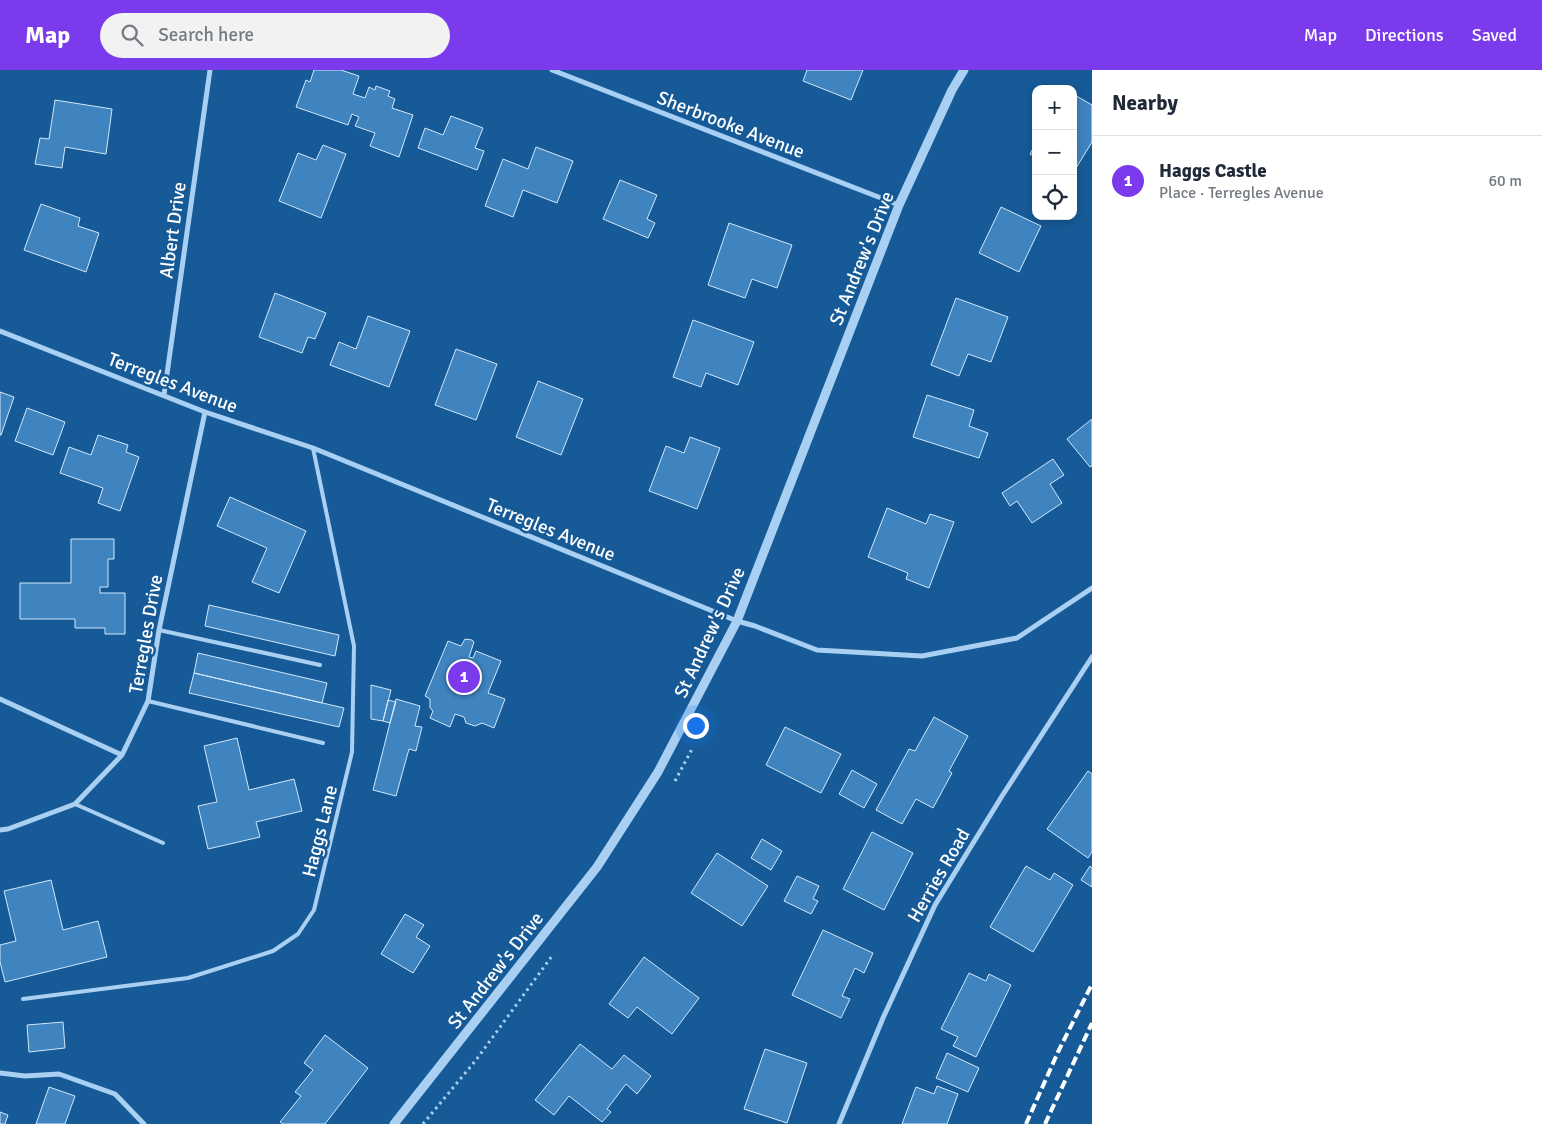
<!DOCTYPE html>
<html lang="en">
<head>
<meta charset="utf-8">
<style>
  body { margin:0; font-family:Signika,sans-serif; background:#f2f2f3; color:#1f2937 }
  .controls { position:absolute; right:15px; top:15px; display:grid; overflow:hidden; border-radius:10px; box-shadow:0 2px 8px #0003 }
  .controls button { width:45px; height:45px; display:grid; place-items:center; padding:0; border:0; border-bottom:1px solid #e0e1e3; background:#fff; color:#1f2937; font:25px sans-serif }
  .you { position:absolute; left:695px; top:655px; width:18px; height:18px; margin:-12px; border:4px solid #fff; border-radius:50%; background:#1a73e8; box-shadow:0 0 0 8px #1a73e833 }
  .badge { display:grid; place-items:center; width:32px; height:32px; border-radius:50%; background:#7c3aed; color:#fff; font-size:16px; font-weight:700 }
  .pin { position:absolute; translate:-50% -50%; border:2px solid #fff; box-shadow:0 1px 5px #0006 }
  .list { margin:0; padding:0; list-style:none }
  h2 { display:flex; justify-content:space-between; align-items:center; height:65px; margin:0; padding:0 20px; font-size:21px }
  h2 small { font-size:16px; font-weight:400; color:#747a83 }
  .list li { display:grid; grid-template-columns:32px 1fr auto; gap:15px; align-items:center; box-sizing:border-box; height:90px; padding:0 20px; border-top:1px solid #e0e1e3 }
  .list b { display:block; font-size:19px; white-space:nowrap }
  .list p { margin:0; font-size:16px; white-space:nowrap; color:#747a83 }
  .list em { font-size:16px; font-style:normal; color:#747a83 }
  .icon { flex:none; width:28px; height:28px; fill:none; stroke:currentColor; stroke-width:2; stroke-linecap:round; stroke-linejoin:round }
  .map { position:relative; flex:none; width:1092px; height:1054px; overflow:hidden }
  header { display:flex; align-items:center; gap:30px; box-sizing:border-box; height:70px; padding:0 25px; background:#7c3aed; color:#fff }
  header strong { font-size:24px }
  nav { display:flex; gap:28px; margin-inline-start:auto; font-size:18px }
  .search { width:350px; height:45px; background:#f2f2f3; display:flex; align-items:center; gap:12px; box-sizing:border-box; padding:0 18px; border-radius:28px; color:#747a83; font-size:19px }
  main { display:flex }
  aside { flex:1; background:#fff }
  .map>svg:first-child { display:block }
</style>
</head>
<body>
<header>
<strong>Map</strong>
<div class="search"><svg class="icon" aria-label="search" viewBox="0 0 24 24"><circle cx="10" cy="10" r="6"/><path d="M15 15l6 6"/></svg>Search here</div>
<nav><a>Map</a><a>Directions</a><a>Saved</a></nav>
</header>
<main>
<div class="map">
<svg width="1092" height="1054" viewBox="0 0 1092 1054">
  <rect width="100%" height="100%" fill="#165a97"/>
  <path fill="#3f83bf" stroke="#d0e8fc" d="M 314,0 L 341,0 L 359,6 L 353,24 L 365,28 L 369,17 L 375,20 L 376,16 L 390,21 L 388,26 L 395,29 L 392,38 L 413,45 L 399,87 L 370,76 L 375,63 L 355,56 L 359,47 L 352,44 L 348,55 L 296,37 L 306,10 L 310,12 Z
    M 807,0 L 863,0 L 851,30 L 803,11 Z
    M 1073,24 L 1092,35 L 1092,72 L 1073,103 Z
    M 55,30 L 112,39 L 106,84 L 65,77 L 62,98 L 35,94 L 40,68 L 49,69 Z
    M 451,46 L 483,58 L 475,78 L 484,81 L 477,100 L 418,78 L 425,58 L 443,65 Z
    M 1036,73 L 1036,87 L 1030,84 Z
    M 323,75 L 346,84 L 321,148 L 279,131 L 298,83 L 316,90 Z
    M 536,77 L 573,91 L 557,133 L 523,120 L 513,147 L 485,136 L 503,89 L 528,99 Z
    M 620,110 L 657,125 L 647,149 L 655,153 L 648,168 L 603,149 Z
    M 41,134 L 80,148 L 78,156 L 99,163 L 86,202 L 24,180 Z
    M 1001,137 L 1041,156 L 1019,202 L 979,183 Z
    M 729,153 L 792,175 L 777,218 L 752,209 L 745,228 L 708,215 Z
    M 275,223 L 326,243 L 315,269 L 308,267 L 302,283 L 259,267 Z
    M 956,228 L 1008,247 L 991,292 L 968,284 L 959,306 L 931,295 Z
    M 368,246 L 410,261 L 389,317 L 330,295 L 339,272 L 356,279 Z
    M 693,250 L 754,272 L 738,315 L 706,303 L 701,317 L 673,307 Z
    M 456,279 L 497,294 L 476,350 L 435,335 Z
    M 538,311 L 583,329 L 561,385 L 516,367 Z
    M 0,322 L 14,327 L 1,365 L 0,365 Z
    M 927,325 L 974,340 L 969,356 L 988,363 L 979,388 L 913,367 Z
    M 27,338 L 65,352 L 53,385 L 15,371 Z
    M 1092,349 L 1092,396 L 1090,397 L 1067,369 Z
    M 98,365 L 128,375 L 126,382 L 139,387 L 120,441 L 98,433 L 103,418 L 60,403 L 69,377 L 91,385 Z
    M 690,367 L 720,378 L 697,439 L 649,421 L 666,376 L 684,383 Z
    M 1053,389 L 1064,405 L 1050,414 L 1062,433 L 1032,453 L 1017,431 L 1010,436 L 1002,423 Z
    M 230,427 L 306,461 L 279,523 L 252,512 L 267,478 L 217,456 Z
    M 887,438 L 926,454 L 930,444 L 954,452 L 929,518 L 906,509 L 908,503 L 868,487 Z
    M 71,469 L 114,469 L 114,489 L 108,489 L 108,517 L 100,517 L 100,523 L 125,523 L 125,564 L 105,564 L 105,558 L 75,558 L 75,549 L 20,549 L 20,513 L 71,513 Z
    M 209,535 L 339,565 L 335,586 L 205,556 Z
    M 465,569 L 472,570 L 474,572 L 469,587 L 473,588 L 476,581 L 501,591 L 488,623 L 505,629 L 494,658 L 482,653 L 475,656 L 466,653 L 464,647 L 455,644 L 450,657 L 430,648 L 433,641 L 430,638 L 430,629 L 425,626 L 448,571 L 461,576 Z
    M 198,583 L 327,613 L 322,633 L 194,603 Z
    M 194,603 L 344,638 L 339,657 L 189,623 Z
    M 371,615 L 391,620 L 383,651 L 371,649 Z
    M 396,629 L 420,636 L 415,656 L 422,657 L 416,681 L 409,679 L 396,726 L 373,720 Z
    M 388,630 L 396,632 L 390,653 L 383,651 Z
    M 934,647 L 968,666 L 949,701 L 952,703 L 933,738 L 916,729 L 902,754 L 876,740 L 909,679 L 915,681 Z
    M 785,657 L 841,684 L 821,723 L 766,695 Z
    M 237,668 L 249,720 L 294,709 L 302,741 L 256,752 L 260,767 L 208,779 L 198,736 L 217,732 L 204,676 Z
    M 852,700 L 877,714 L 864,738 L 839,724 Z
    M 1088,701 L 1092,704 L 1092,782 L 1088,788 L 1047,759 Z
    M 872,762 L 913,783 L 884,840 L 843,819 Z
    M 762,769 L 782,781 L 771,800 L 751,788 Z
    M 717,783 L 768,816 L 742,856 L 691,823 Z
    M 1026,796 L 1050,810 L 1054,803 L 1073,815 L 1033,882 L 990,857 Z
    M 1090,796 L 1092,798 L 1092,817 L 1081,810 Z
    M 797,806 L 819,816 L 813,829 L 818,831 L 811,844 L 784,831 Z
    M 51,810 L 63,860 L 98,851 L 107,887 L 5,912 L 0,892 L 0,875 L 16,871 L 4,821 Z
    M 405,844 L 424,855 L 416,867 L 430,876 L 413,903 L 381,884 Z
    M 823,860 L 873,883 L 864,903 L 855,898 L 842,926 L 850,929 L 841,948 L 792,925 Z
    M 644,887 L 699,928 L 672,964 L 637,937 L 628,948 L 609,934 Z
    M 969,903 L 986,911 L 989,904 L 1011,915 L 976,987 L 953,976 L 958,967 L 941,959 Z
    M 63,952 L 65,978 L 29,982 L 27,955 Z
    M 325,965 L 368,998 L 325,1054 L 283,1054 L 280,1052 L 301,1026 L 295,1022 L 313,1000 L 304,993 Z
    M 580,974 L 612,999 L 624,985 L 651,1006 L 637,1024 L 626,1014 L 607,1039 L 611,1042 L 602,1052 L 569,1026 L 554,1045 L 535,1030 Z
    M 765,979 L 807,993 L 787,1053 L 744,1039 Z
    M 947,983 L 979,998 L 968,1022 L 936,1008 Z
    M 937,1016 L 958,1024 L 947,1054 L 902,1054 L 916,1017 L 934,1024 Z
    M 49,1017 L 75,1026 L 65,1054 L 36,1054 Z
    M 0,1042 L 8,1045 L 5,1054 L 0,1054 Z"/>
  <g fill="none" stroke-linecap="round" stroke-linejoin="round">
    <path stroke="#a9d0f2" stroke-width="3" stroke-dasharray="2.5 4" stroke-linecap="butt" d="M 675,711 L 692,679
      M 423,1054 L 476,990 L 552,886"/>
    <path stroke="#a9d0f2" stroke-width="4" d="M 159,560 L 320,595
      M 148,631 L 323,673
      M 75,734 L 163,773
      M 23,929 L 188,908 L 273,881 L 298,864 L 314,840 L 352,682 L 354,576 L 313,378"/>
    <path stroke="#a9d0f2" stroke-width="5" d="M 552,0 L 899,135
      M 0,261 L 205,342 L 313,378 L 737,551 L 755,556 L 817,580 L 922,586 L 1017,568 L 1092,518
      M 164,325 L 210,0
      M 0,629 L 122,685 L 148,631 L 159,560 L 205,342
      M 0,760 L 8,759 L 75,734 L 122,685
      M 0,1003 L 25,1006 L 59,1004 L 115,1024 L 144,1054
      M 839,1054 L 883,948 L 935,835 L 1002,726 L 1092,587"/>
    <path stroke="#a9d0f2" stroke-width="9" d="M 394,1054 L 597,797 L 658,702 L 737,551 L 899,135 L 952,20 L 964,0"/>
    <path stroke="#fff" stroke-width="4" stroke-dasharray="9 4" stroke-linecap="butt" d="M 1026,1054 L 1058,982 L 1092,914
      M 1045,1054 L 1092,953"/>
  </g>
  <g text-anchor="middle" stroke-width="5" stroke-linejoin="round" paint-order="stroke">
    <g font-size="19" fill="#fff" stroke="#165a97">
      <text transform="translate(731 54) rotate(21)" y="7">Sherbrooke Avenue</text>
      <text transform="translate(172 160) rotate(-82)" y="7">Albert Drive</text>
      <text transform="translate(861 188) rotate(-68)" y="7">St Andrew's Drive</text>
      <text transform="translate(173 312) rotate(21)" y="7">Terregles Avenue</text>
      <text transform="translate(551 459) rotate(22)" y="7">Terregles Avenue</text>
      <text transform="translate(709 562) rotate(-65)" y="7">St Andrew's Drive</text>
      <text transform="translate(145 564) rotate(-80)" y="7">Terregles Drive</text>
      <text transform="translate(319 761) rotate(-76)" y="7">Haggs Lane</text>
      <text transform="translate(938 805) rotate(-60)" y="7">Herries Road</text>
      <text transform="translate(495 900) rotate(-52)" y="7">St Andrew's Drive</text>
    </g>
  </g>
</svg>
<div class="controls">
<button>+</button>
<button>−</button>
<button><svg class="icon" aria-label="locate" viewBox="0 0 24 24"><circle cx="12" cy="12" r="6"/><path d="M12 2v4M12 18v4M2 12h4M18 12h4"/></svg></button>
</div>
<div class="you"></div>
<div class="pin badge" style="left:464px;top:607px">1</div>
</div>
<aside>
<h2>Nearby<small></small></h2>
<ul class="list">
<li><span class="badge">1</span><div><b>Haggs Castle</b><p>Place · Terregles Avenue</p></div><em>60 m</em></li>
</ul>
</aside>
</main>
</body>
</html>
